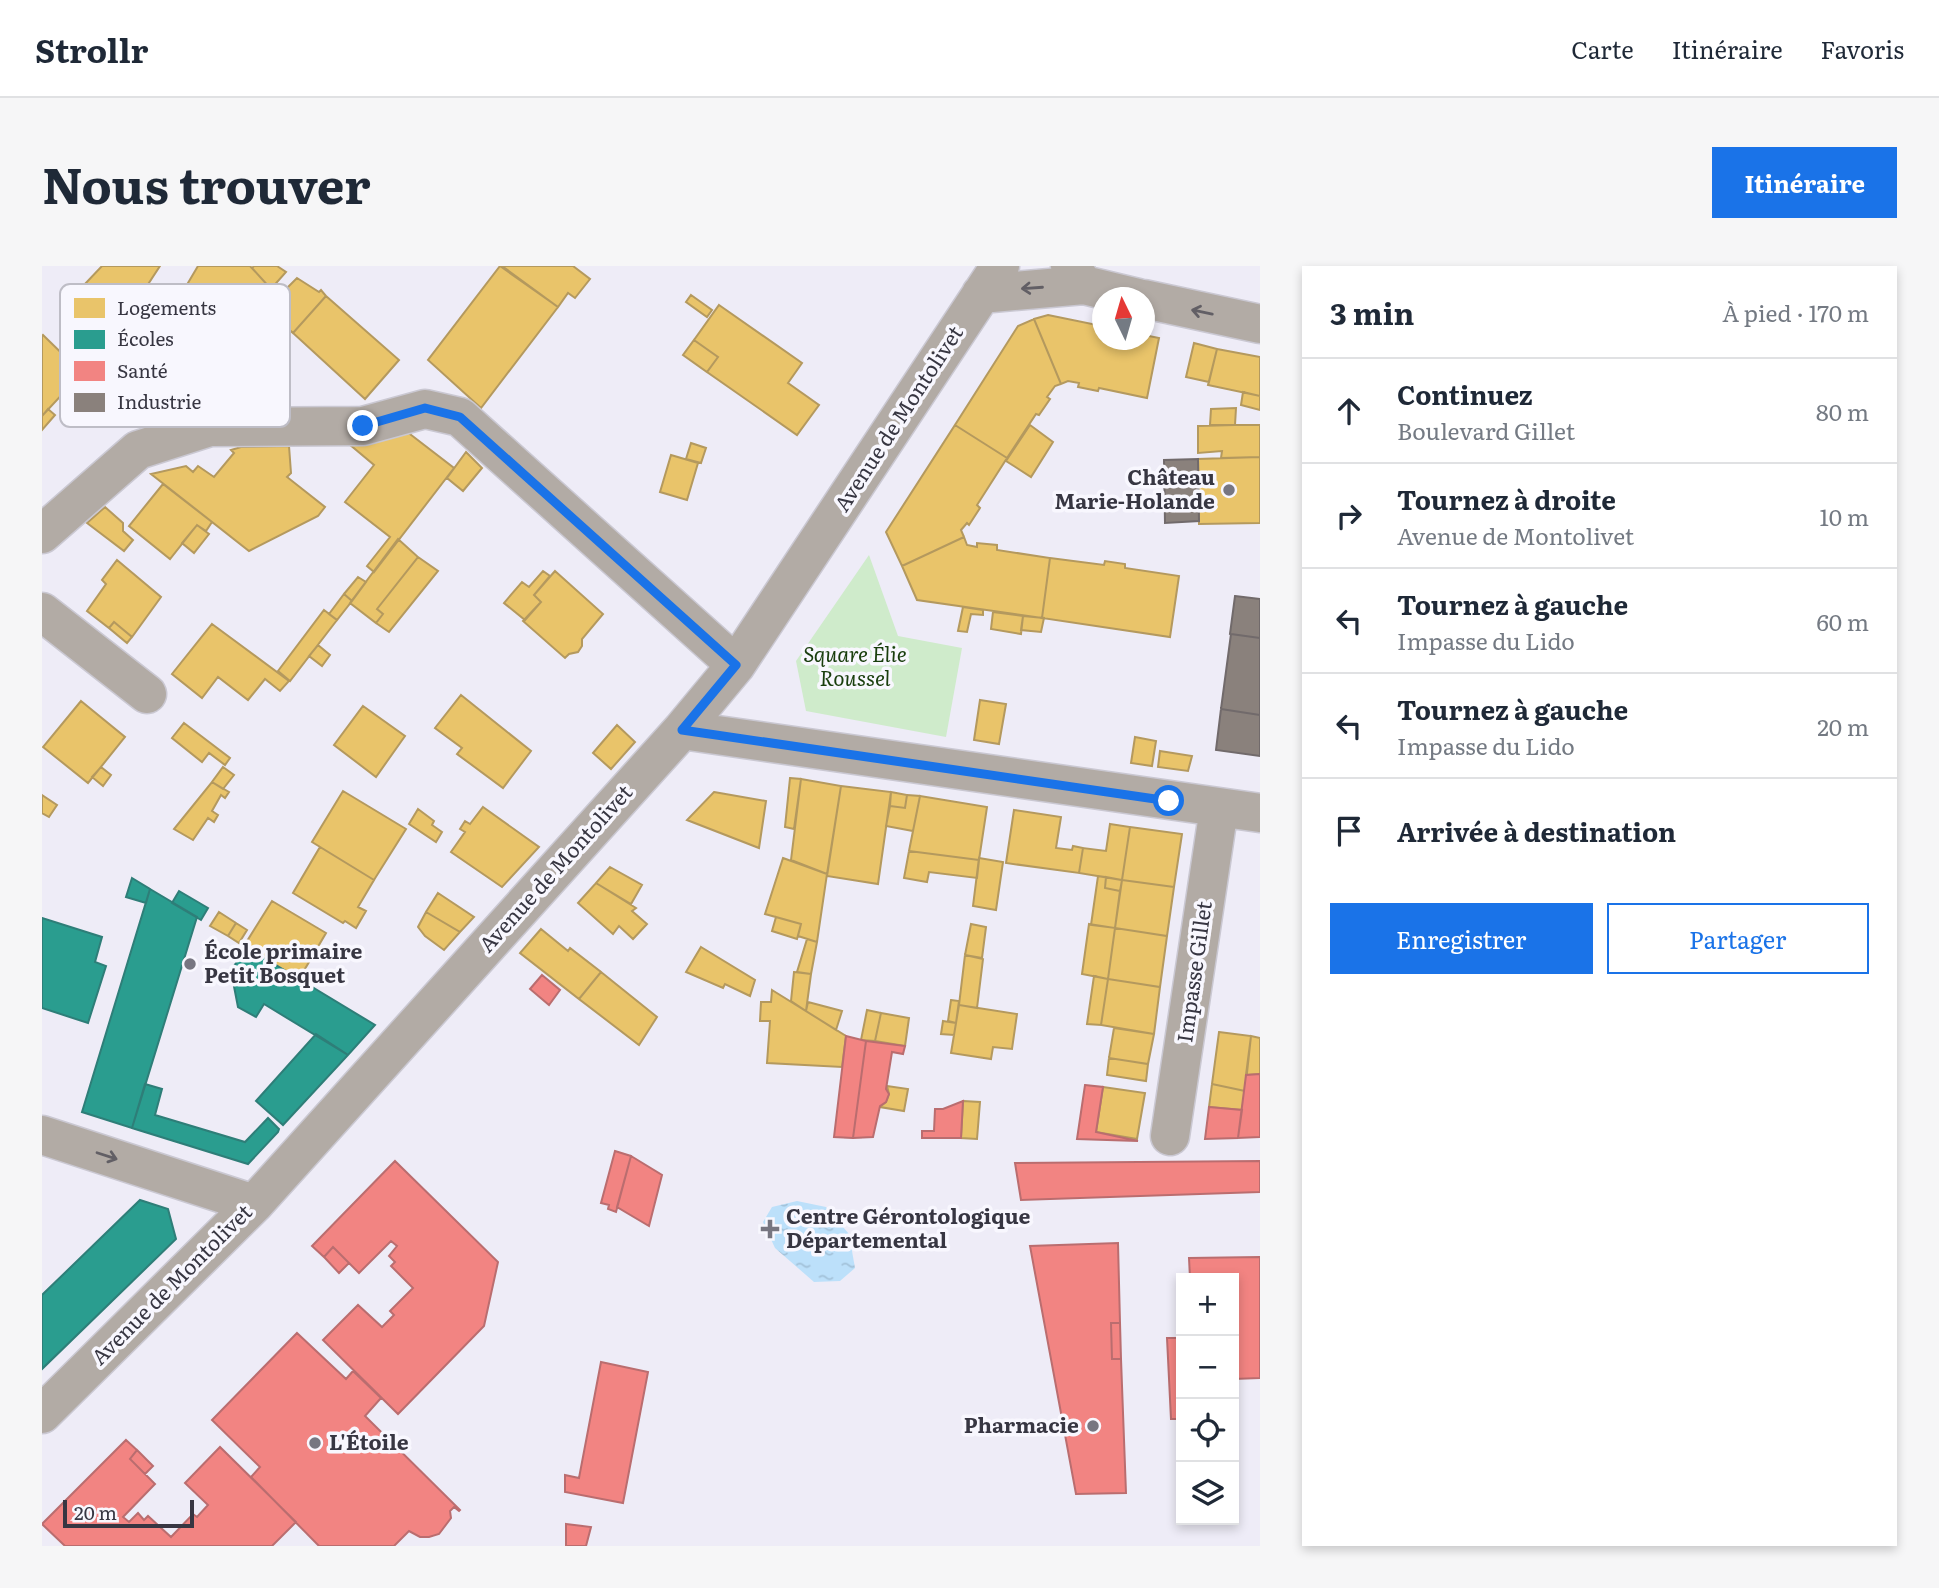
<!DOCTYPE html>
<html lang="fr">
<head>
<meta charset="utf-8">
<style>
  body { margin:0; font-family:Literata,serif; background:#f6f6f7; color:#1f2937 }
  .controls { position:absolute; right:21px; bottom:21px; display:grid; overflow:hidden; border-radius:0px; box-shadow:0 4px 10px #0003 }
  .controls button { width:63px; height:63px; display:grid; place-items:center; padding:0; border:0; border-bottom:2px solid #e0e1e3; background:#fff; color:#1f2937; font:35px sans-serif }
  .compass { position:absolute; left:1050px; top:21px; width:63px; height:63px; border-radius:50%; background:#fff; box-shadow:0 4px 10px #0003; rotate:355deg }
  .scale { position:absolute; left:21px; bottom:18px; width:131px; box-sizing:border-box; padding-left:7px; border:4px solid #373642; border-top:0; font-size:19px; line-height:24px; white-space:nowrap; color:#373642; -webkit-text-stroke:5px #f8f7fe; paint-order:stroke }
  .stop { position:absolute; width:21px; height:21px; margin:-16px; border:5px solid #1a73e8; border-radius:50%; background:#fff }
  .stop.end { background:#1a73e8; border-color:#fff; box-shadow:0 2px 7px #0008 }
  .list { margin:0; padding:0; list-style:none }
  h2 { display:flex; justify-content:space-between; align-items:center; height:91px; margin:0; padding:0 28px; font-size:30px }
  h2 small { font-size:23px; font-weight:400; color:#747a83 }
  .list li { display:grid; grid-template-columns:46px 1fr auto; gap:21px; align-items:center; box-sizing:border-box; height:105px; padding:0 28px; border-top:2px solid #e0e1e3 }
  .list b { display:block; font-size:26px; white-space:nowrap }
  .list p { margin:0; font-size:23px; white-space:nowrap; color:#747a83 }
  .list em { font-size:23px; font-style:normal; color:#747a83 }
  .actions { display:flex; gap:14px; padding:21px 28px }
  .actions a { flex:1; padding:16px 0; border:2px solid #1a73e8; border-radius:0px; text-align:center; font-size:24px; color:#1a73e8 }
  .actions .main { background:#1a73e8; color:#fff }
  .icon { flex:none; width:38px; height:38px; fill:none; stroke:currentColor; stroke-width:2; stroke-linecap:round; stroke-linejoin:round }
  .map { position:relative; flex:none; width:1218px; height:1280px; overflow:hidden; border-radius:0px }
  header { display:flex; align-items:center; gap:42px; box-sizing:border-box; height:98px; padding:0 35px; background:#fff; border-bottom:2px solid #e0e1e3 }
  header strong { font-size:33px }
  nav { display:flex; gap:38px; margin-inline-start:auto; font-size:24px }
  .intro { display:flex; align-items:center; justify-content:space-between; box-sizing:border-box; height:168px; padding:0 42px }
  h1 { margin:0; font-size:49px }
  .button { padding:18px 32px; border-radius:0px; background:#1a73e8; color:#fff; font-size:24px; font-weight:700 }
  main { display:flex; gap:42px; padding:0 42px }
  aside { flex:1; background:#fff; border-radius:0px; box-shadow:0 4px 10px #0003 }
  .map>svg:first-child { display:block }
</style>
</head>
<body>
<header>
<strong>Strollr</strong>
<nav><a>Carte</a><a>Itinéraire</a><a>Favoris</a></nav>
</header>
<div class="intro"><h1>Nous trouver</h1><a class="button">Itinéraire</a></div>
<main>
<div class="map">
<svg width="1218" height="1280" viewBox="0 0 1218 1280">
  <defs>
    <pattern id="water-ripples" width="26" height="14" patternUnits="userSpaceOnUse" patternTransform="scale(1.75)"><rect width="26" height="14" fill="#bce0fa"/><path d="M2 4q2-2 4 0t4 0M15 11q2-2 4 0t4 0" fill="none" stroke="#a2c1d8"/></pattern>
  </defs>
  <rect width="100%" height="100%" fill="#eeecf7"/>
  <path fill="#cfebcb" d="M 827,289 L 856,370 L 920,382 L 904,471 L 764,445 L 754,395 Z"/>
  <path fill="url(#water-ripples)" d="M 755,935 L 784,941 L 807,968 L 813,1002 L 798,1015 L 772,1016 L 733,982 L 721,956 L 730,941 Z"/>
  <path fill="#e9c46a" stroke="#b4995e" stroke-width="2" d="M 60,0 L 118,0 L 78,61 L 41,20 Z
    M 156,0 L 208,0 L 229,23 L 183,72 L 140,27 Z
    M 212,0 L 235,0 L 244,6 L 229,23 L 210,2 Z
    M 458,0 L 516,41 L 439,142 L 386,94 Z
    M 460,0 L 531,0 L 548,13 L 533,32 L 526,27 L 516,41 Z
    M 255,12 L 277,26 L 279,24 L 284,30 L 251,67 L 224,43 Z
    M 649,29 L 670,44 L 665,51 L 644,36 Z
    M 284,30 L 357,94 L 323,133 L 251,67 Z
    M 677,39 L 760,97 L 746,117 L 777,139 L 755,169 L 665,106 L 676,91 L 652,74 Z
    M 1006,49 L 1060,60 L 1060,74 L 1102,74 L 1102,69 L 1117,72 L 1105,132 L 1057,122 L 1056,125 L 1036,121 L 1037,117 L 1026,115 L 1019,118 L 992,53 Z
    M 992,53 L 1019,118 L 1013,120 L 1005,131 L 1008,133 L 997,149 L 994,148 L 965,192 L 913,159 L 976,60 Z
    M 1,69 L 40,107 L 0,150 L 0,70 Z
    M 652,74 L 676,91 L 665,106 L 641,89 Z
    M 1152,77 L 1175,83 L 1167,116 L 1144,111 Z
    M 1175,83 L 1218,91 L 1218,130 L 1166,119 Z
    M 1201,126 L 1218,130 L 1218,144 L 1199,139 Z
    M 1194,142 L 1193,159 L 1168,159 L 1169,143 Z
    M 6,143 L 13,149 L 0,164 L 0,150 Z
    M 913,159 L 965,192 L 935,239 L 938,242 L 927,259 L 925,257 L 919,264 L 922,271 L 860,300 L 844,266 Z
    M 988,159 L 1011,176 L 989,211 L 964,195 Z
    M 1193,159 L 1218,159 L 1218,191 L 1179,192 L 1180,185 L 1156,187 L 1156,160 Z
    M 364,165 L 412,202 L 332,306 L 325,300 L 348,271 L 303,236 L 332,199 L 307,178 Z
    M 649,177 L 664,182 L 659,197 L 644,193 Z
    M 247,180 L 249,207 L 245,211 L 283,241 L 276,250 L 207,285 L 109,208 L 144,200 L 151,206 L 156,200 L 172,211 L 192,187 L 189,184 L 199,181 Z
    M 424,186 L 440,202 L 421,225 L 405,212 Z
    M 629,189 L 656,197 L 645,234 L 618,226 Z
    M 1218,191 L 1218,257 L 1157,258 L 1156,193 Z
    M 121,218 L 170,256 L 164,265 L 155,259 L 128,293 L 87,260 Z
    M 63,241 L 81,257 L 81,265 L 91,274 L 82,285 L 45,257 Z
    M 155,259 L 167,268 L 152,287 L 140,277 Z
    M 922,271 L 925,279 L 935,281 L 935,277 L 955,279 L 955,284 L 1008,292 L 1000,352 L 875,334 L 860,300 Z
    M 356,273 L 376,291 L 335,343 L 341,348 L 334,357 L 308,337 Z
    M 376,291 L 396,305 L 347,366 L 334,357 L 341,348 L 335,343 Z
    M 1008,292 L 1062,299 L 1063,295 L 1083,298 L 1083,302 L 1137,310 L 1128,371 L 1000,352 Z
    M 75,294 L 119,331 L 90,371 L 72,356 L 67,362 L 45,345 L 64,318 L 60,314 Z
    M 501,305 L 508,310 L 492,329 L 499,336 L 483,354 L 462,337 L 480,316 L 487,321 Z
    M 513,305 L 561,348 L 540,373 L 540,380 L 536,386 L 527,388 L 523,392 L 481,355 L 499,336 L 492,329 Z
    M 316,311 L 324,316 L 310,335 L 302,328 Z
    M 302,328 L 310,335 L 295,354 L 287,348 Z
    M 921,341 L 941,344 L 941,349 L 929,348 L 925,366 L 916,365 Z
    M 282,344 L 295,354 L 248,415 L 236,405 Z
    M 951,346 L 981,350 L 979,368 L 949,363 Z
    M 981,350 L 1002,352 L 999,366 L 979,364 Z
    M 72,356 L 90,371 L 85,377 L 67,362 Z
    M 170,358 L 247,415 L 238,425 L 223,413 L 206,434 L 176,411 L 160,432 L 130,408 Z
    M 276,379 L 288,389 L 280,400 L 267,390 Z
    M 419,429 L 489,485 L 461,522 L 415,488 L 420,482 L 393,462 Z
    M 938,434 L 964,438 L 957,478 L 932,474 Z
    M 39,435 L 83,471 L 46,517 L 1,481 Z
    M 321,440 L 363,470 L 334,511 L 292,479 Z
    M 142,457 L 188,492 L 183,499 L 167,487 L 160,496 L 130,472 Z
    M 575,459 L 593,476 L 569,503 L 551,487 Z
    M 1093,471 L 1114,475 L 1110,500 L 1089,497 Z
    M 1118,485 L 1150,490 L 1146,505 L 1116,501 Z
    M 59,501 L 69,509 L 61,520 L 50,511 Z
    M 181,501 L 192,509 L 181,523 L 170,516 Z
    M 748,512 L 759,513 L 752,563 L 743,561 Z
    M 759,513 L 799,520 L 785,608 L 749,594 Z
    M 170,516 L 187,526 L 183,532 L 179,529 L 170,545 L 176,549 L 172,556 L 166,552 L 151,574 L 132,563 Z
    M 799,520 L 849,526 L 836,618 L 785,610 Z
    M 301,525 L 364,563 L 332,614 L 270,576 Z
    M 672,526 L 724,535 L 717,582 L 645,554 Z
    M 849,526 L 865,529 L 863,542 L 848,540 Z
    M 0,529 L 15,539 L 7,551 L 0,547 Z
    M 865,529 L 878,530 L 871,565 L 844,560 L 848,540 L 863,542 Z
    M 878,530 L 945,541 L 937,594 L 867,585 Z
    M 441,541 L 497,581 L 460,621 L 409,586 L 423,566 L 418,563 L 423,555 L 428,558 Z
    M 376,543 L 392,555 L 390,559 L 400,566 L 394,576 L 367,558 Z
    M 972,544 L 1019,551 L 1014,582 L 1030,584 L 1031,580 L 1041,582 L 1037,607 L 964,597 Z
    M 1068,558 L 1088,561 L 1080,614 L 1037,607 L 1041,582 L 1064,585 Z
    M 1088,561 L 1140,568 L 1132,621 L 1080,614 Z
    M 278,581 L 332,614 L 316,641 L 324,645 L 314,662 L 303,655 L 301,657 L 251,627 Z
    M 867,585 L 937,594 L 935,612 L 887,606 L 885,616 L 862,612 Z
    M 741,592 L 785,608 L 775,676 L 756,670 L 759,658 L 723,648 Z
    M 937,592 L 961,596 L 954,644 L 931,640 Z
    M 568,601 L 600,619 L 589,638 L 554,617 Z
    M 1056,610 L 1064,611 L 1063,622 L 1078,625 L 1073,662 L 1049,659 Z
    M 1064,611 L 1080,614 L 1078,625 L 1063,622 Z
    M 1080,614 L 1132,621 L 1125,670 L 1073,662 Z
    M 554,617 L 594,642 L 590,645 L 605,658 L 591,673 L 577,660 L 571,668 L 536,637 Z
    M 396,627 L 432,651 L 418,666 L 384,646 Z
    M 230,635 L 284,667 L 257,713 L 202,680 Z
    M 177,646 L 194,657 L 186,670 L 168,660 Z
    M 384,646 L 418,666 L 402,684 L 383,670 L 376,661 Z
    M 734,651 L 759,658 L 755,673 L 730,665 Z
    M 194,657 L 205,664 L 197,677 L 186,670 Z
    M 929,658 L 944,661 L 940,692 L 923,689 Z
    M 1047,658 L 1073,662 L 1066,713 L 1040,708 Z
    M 1073,662 L 1125,670 L 1118,721 L 1066,713 Z
    M 499,663 L 526,685 L 528,682 L 559,706 L 537,733 L 478,687 Z
    M 765,673 L 775,676 L 769,708 L 755,706 Z
    M 659,681 L 713,714 L 708,730 L 683,718 L 681,722 L 644,706 Z
    M 923,689 L 941,693 L 935,742 L 917,739 Z
    M 559,706 L 615,751 L 597,779 L 537,733 Z
    M 752,706 L 769,708 L 764,745 L 749,735 Z
    M 1052,710 L 1066,713 L 1059,759 L 1045,758 Z
    M 1066,713 L 1118,721 L 1112,768 L 1059,759 Z
    M 730,724 L 804,770 L 800,801 L 725,797 L 728,755 L 718,755 L 719,736 L 729,736 Z
    M 909,734 L 917,735 L 914,757 L 906,755 Z
    M 766,736 L 800,745 L 794,764 L 764,745 Z
    M 917,739 L 975,748 L 970,783 L 951,781 L 949,793 L 909,787 Z
    M 825,744 L 839,747 L 833,775 L 819,774 Z
    M 839,747 L 867,752 L 863,780 L 833,775 Z
    M 901,755 L 914,757 L 912,769 L 899,768 Z
    M 1072,762 L 1112,768 L 1106,798 L 1067,792 Z
    M 1177,766 L 1209,770 L 1203,825 L 1170,818 Z
    M 1209,770 L 1218,772 L 1218,808 L 1204,809 Z
    M 1067,792 L 1106,798 L 1104,815 L 1065,809 Z
    M 1170,818 L 1203,825 L 1200,844 L 1167,841 Z
    M 845,820 L 866,823 L 862,845 L 838,841 L 844,836 L 847,828 Z
    M 1061,821 L 1103,827 L 1095,873 L 1054,866 Z
    M 921,835 L 938,836 L 935,873 L 919,872 Z"/>
  <path fill="#2a9d8f" stroke="#2e7e78" stroke-width="2" d="M 90,612 L 108,623 L 104,637 L 84,631 Z
    M 108,623 L 155,651 L 90,862 L 40,846 Z
    M 137,625 L 166,642 L 159,654 L 130,637 Z
    M 0,652 L 60,671 L 53,696 L 64,700 L 46,757 L 0,742 Z
    M 204,681 L 257,713 L 333,759 L 306,789 L 222,738 L 214,751 L 196,741 L 189,705 Z
    M 274,768 L 306,789 L 241,859 L 214,835 Z
    M 103,818 L 120,823 L 113,849 L 203,876 L 226,852 L 237,863 L 236,866 L 206,898 L 90,862 Z
    M 98,934 L 126,943 L 134,973 L 0,1103 L 0,1029 Z"/>
  <path fill="#f28482" stroke="#ba6d6f" stroke-width="2" d="M 500,709 L 518,724 L 507,739 L 488,723 Z
    M 804,770 L 824,775 L 811,872 L 792,871 Z
    M 824,775 L 863,780 L 861,788 L 850,786 L 844,823 L 847,828 L 844,836 L 838,840 L 831,871 L 811,872 Z
    M 1218,808 L 1218,871 L 1196,872 L 1204,809 Z
    M 1043,819 L 1061,821 L 1054,866 L 1096,875 L 1035,873 Z
    M 921,835 L 919,872 L 880,872 L 880,865 L 892,865 L 893,843 L 901,843 Z
    M 1167,841 L 1200,844 L 1196,872 L 1163,873 Z
    M 573,885 L 589,890 L 574,946 L 566,943 L 567,939 L 559,937 Z
    M 589,890 L 620,909 L 607,960 L 575,941 Z
    M 353,895 L 456,996 L 442,1060 L 356,1148 L 281,1074 L 316,1039 L 340,1061 L 352,1049 L 348,1045 L 371,1022 L 349,1000 L 353,996 L 347,990 L 355,980 L 349,975 L 317,1007 L 291,981 L 282,991 L 270,980 Z
    M 1218,895 L 1218,926 L 979,934 L 973,897 Z
    M 1076,977 L 1078,1057 L 1069,1057 L 1070,1093 L 1079,1093 L 1084,1227 L 1034,1228 L 988,980 Z
    M 291,981 L 307,997 L 297,1007 L 282,991 Z
    M 1218,991 L 1218,1112 L 1192,1113 L 1192,1012 L 1148,1012 L 1147,992 Z
    M 1069,1057 L 1078,1057 L 1079,1093 L 1070,1093 Z
    M 255,1067 L 304,1113 L 311,1105 L 339,1132 L 323,1150 L 418,1244 L 417,1245 L 412,1241 L 408,1245 L 409,1252 L 397,1268 L 387,1271 L 378,1271 L 367,1265 L 352,1280 L 277,1280 L 209,1211 L 218,1201 L 170,1154 Z
    M 1125,1072 L 1139,1072 L 1139,1153 L 1129,1153 Z
    M 559,1096 L 606,1106 L 581,1237 L 523,1226 L 523,1209 L 537,1212 Z
    M 84,1174 L 95,1184 L 88,1193 L 113,1218 L 81,1251 L 87,1256 L 96,1247 L 102,1254 L 106,1250 L 129,1271 L 151,1248 L 155,1251 L 166,1239 L 143,1217 L 178,1181 L 254,1256 L 230,1280 L 23,1280 L 0,1258 Z
    M 95,1184 L 111,1200 L 103,1208 L 88,1193 Z
    M 524,1258 L 549,1261 L 544,1280 L 524,1280 Z"/>
  <path fill="#8a817c" stroke="#716a6b" stroke-width="2" d="M 1156,193 L 1157,255 L 1123,257 L 1122,194 Z
    M 1193,330 L 1218,333 L 1218,372 L 1188,368 Z
    M 1189,368 L 1218,372 L 1218,449 L 1179,443 Z
    M 1179,443 L 1218,449 L 1218,490 L 1174,484 Z"/>
  <g fill="none" stroke-linecap="round" stroke-linejoin="round">
    <g stroke="#cac8d2" stroke-width="41">
      <path id="minor" d="M 1028,0 L 1042,19 L 1096,32
        M 939,28 L 1042,19
        M 1102,33 L 1218,58
        M 0,268 L 96,184 L 168,161 L 321,160 L 383,143 L 418,151 L 694,399
        M 0,346 L 105,428
        M 640,464 L 1218,547
        M 0,869 L 212,938
        M 1128,870 L 1177,542
        M 0,1148 L 212,938 L 640,464 L 694,399 L 958,0"/>
    </g>
    <use href="#minor" stroke="#b2aba5" stroke-width="38"/>
  </g>
  <defs><path id="oneway-shaft" d="M-6 0H5M1.5-3L5.5 0L1.5 3" fill="none" stroke-width="1.6" stroke-linecap="round" stroke-linejoin="round" transform="scale(1.75)"/></defs>
  <g stroke="#625f65">
    <use href="#oneway-shaft" transform="translate(990 22) rotate(176)"/>
    <use href="#oneway-shaft" transform="translate(1160 46) rotate(-168)"/>
    <use href="#oneway-shaft" transform="translate(65 890) rotate(18)"/>
  </g>
  <g fill="none" stroke-linecap="round" stroke-linejoin="round">
    <path stroke="#1a73e8" stroke-width="9" d="M 321,160 L 383,142 L 418,151 L 694,399 L 640,464 L 1127,535"/>
  </g>
  <g fill="#777681" stroke="#f8f7fe" stroke-width="2.5">
    <circle cx="1187" cy="224" r="7"/>
    <circle cx="148" cy="698" r="7"/>
    <path d="M724.5 952.5h7v7h7v7h-7v7h-7v-7h-7v-7h7z"/>
    <circle cx="1051" cy="1160" r="7"/>
    <circle cx="273" cy="1177" r="7"/>
  </g>
  <g text-anchor="middle" stroke-width="7" stroke-linejoin="round" paint-order="stroke">
    <g font-size="21" fill="#373642" stroke="#f8f7fe">
      <text transform="translate(857 153) rotate(-57)" y="7">Avenue de Montolivet</text>
      <text transform="translate(514 603) rotate(-48)" y="7">Avenue de Montolivet</text>
      <text transform="translate(1153 706) rotate(-82)" y="7">Impasse Gillet</text>
      <text transform="translate(130 1019) rotate(-45)" y="7">Avenue de Montolivet</text>
    </g>
    <g font-size="21" font-weight="bold" fill="#373642" stroke="#f8f7fe" text-anchor="start">
      <text x="1173" y="219" text-anchor="end">Château<tspan x="1173" dy="24">Marie-Holande</tspan></text>
      <text x="162" y="693">École primaire<tspan x="162" dy="24">Petit Bosquet</tspan></text>
      <text x="744" y="958">Centre Gérontologique<tspan x="744" dy="24">Départemental</tspan></text>
      <text x="1037" y="1167" text-anchor="end">Pharmacie</text>
      <text x="287" y="1184">L'Étoile</text>
    </g>
    <g font-size="21" font-style="italic" fill="#193e0d" stroke="#f8f7fe">
      <text x="813" y="396">Square Élie<tspan x="813" dy="24">Roussel</tspan></text>
    </g>
  </g>
  <rect x="18" y="18" width="230" height="143" rx="10" fill="#f8f7fe" stroke="#bebdc6" stroke-width="2"/>
  <rect x="32" y="32" width="31" height="20" fill="#e9c46a"/>
  <rect x="32" y="64" width="31" height="19" fill="#2a9d8f"/>
  <rect x="32" y="95" width="31" height="20" fill="#f28482"/>
  <rect x="32" y="127" width="31" height="19" fill="#8a817c"/>
  <g font-size="19" fill="#373642">
    <text x="75" y="49">Logements</text>
    <text x="75" y="80">Écoles</text>
    <text x="75" y="112">Santé</text>
    <text x="75" y="143">Industrie</text>
  </g>
</svg>
<div class="controls">
<button>+</button>
<button>−</button>
<button><svg class="icon" aria-label="locate" viewBox="0 0 24 24"><circle cx="12" cy="12" r="6"/><path d="M12 2v4M12 18v4M2 12h4M18 12h4"/></svg></button>
<button><svg class="icon" aria-label="layers" viewBox="0 0 24 24"><path d="M12 4l9 5-9 5-9-5zM3 14l9 5 9-5"/></svg></button>
</div>
<svg class="compass" viewBox="-18 -18 36 36"><path d="M0-13l5 13h-10z" fill="#e53935"/><path d="M0 13l5-13h-10z" fill="#747a83"/></svg>
<div class="scale">20 m</div>
<div class="stop" style="left:1127px;top:535px"></div>
<div class="stop end" style="left:321px;top:160px"></div>
</div>
<aside>
<h2>3 min<small>À pied · 170 m</small></h2>
<ul class="list">
<li><svg class="icon" aria-label="ahead" viewBox="0 0 24 24"><path d="M12 20V5M6 11l6-6 6 6"/></svg><div><b>Continuez</b><p>Boulevard Gillet</p></div><em>80 m</em></li>
<li><svg class="icon" aria-label="right" viewBox="0 0 24 24"><path d="M7 20v-9h11M14 6l5 5-5 5"/></svg><div><b>Tournez à droite</b><p>Avenue de Montolivet</p></div><em>10 m</em></li>
<li><svg class="icon" aria-label="left" viewBox="0 0 24 24"><path d="M17 20v-9H6M10 6l-5 5 5 5"/></svg><div><b>Tournez à gauche</b><p>Impasse du Lido</p></div><em>60 m</em></li>
<li><svg class="icon" aria-label="left" viewBox="0 0 24 24"><path d="M17 20v-9H6M10 6l-5 5 5 5"/></svg><div><b>Tournez à gauche</b><p>Impasse du Lido</p></div><em>20 m</em></li>
<li><svg class="icon" aria-label="arrive" viewBox="0 0 24 24"><path d="M6 21V4h12l-3 4 3 4H6"/></svg><div><b>Arrivée à destination</b></div></li>
</ul>
<div class="actions"><a class="main">Enregistrer</a><a>Partager</a></div>
</aside>
</main>
</body>
</html>
